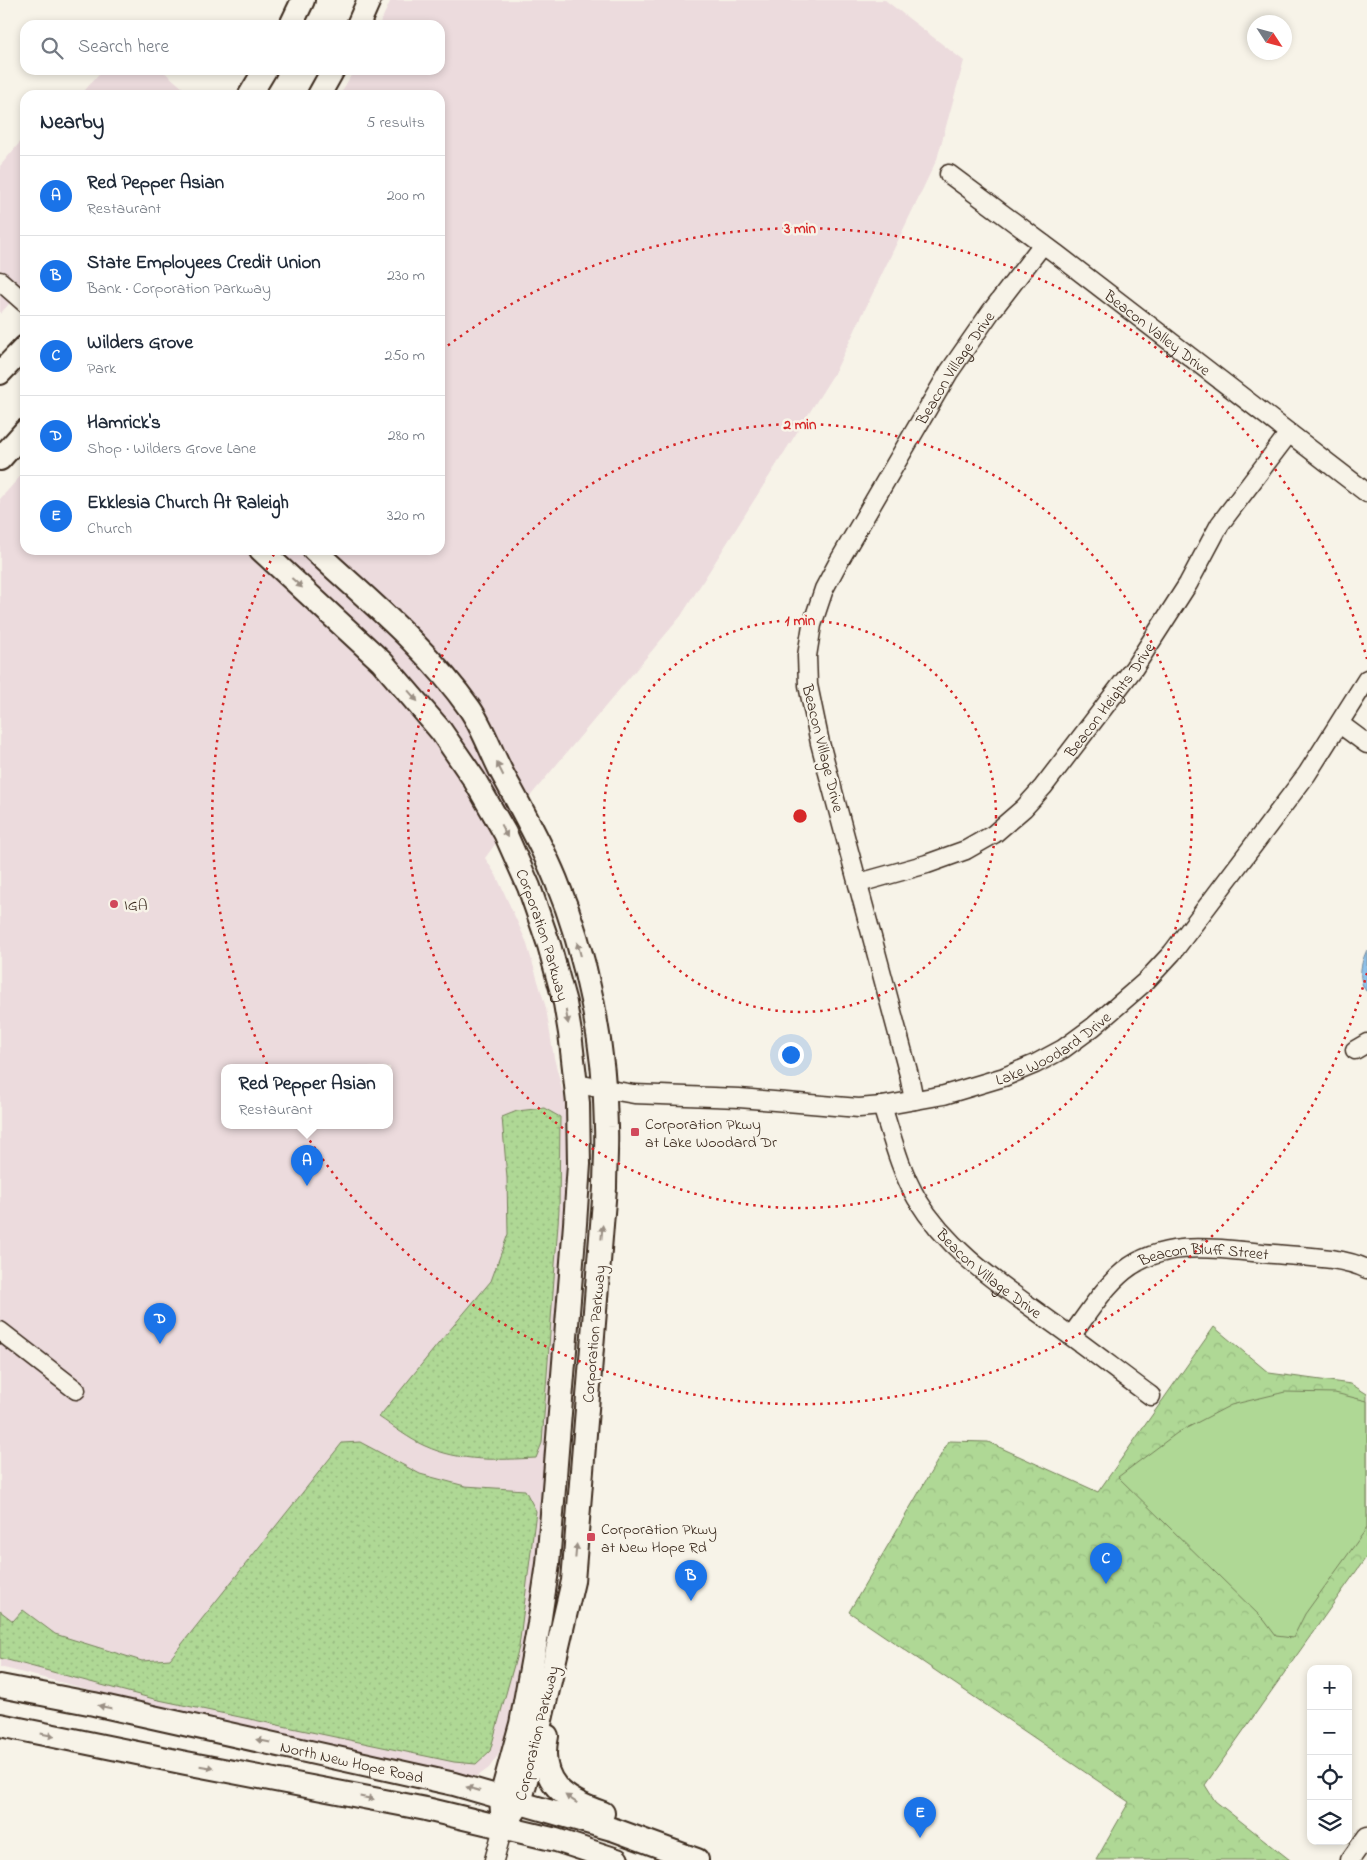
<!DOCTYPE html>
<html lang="en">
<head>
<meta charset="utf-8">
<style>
  body { margin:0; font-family:"Indie Flower",sans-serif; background:#f2f2f3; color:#1f2937 }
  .controls { position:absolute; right:15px; bottom:15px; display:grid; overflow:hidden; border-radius:10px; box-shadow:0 2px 8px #0003 }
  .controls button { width:45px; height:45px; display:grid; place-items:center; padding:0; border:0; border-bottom:1px solid #e0e1e3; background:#fff; color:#1f2937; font:25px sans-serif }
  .compass { position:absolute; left:1247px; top:15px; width:45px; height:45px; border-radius:50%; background:#fff; box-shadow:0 2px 8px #0003; rotate:126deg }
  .you { position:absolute; left:790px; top:1054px; width:18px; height:18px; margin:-12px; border:4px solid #fff; border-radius:50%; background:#1a73e8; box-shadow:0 0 0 8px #1a73e833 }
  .badge { display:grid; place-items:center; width:32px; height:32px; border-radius:50%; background:#1a73e8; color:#fff; font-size:16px; font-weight:700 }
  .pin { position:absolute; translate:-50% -41px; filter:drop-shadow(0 1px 2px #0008) }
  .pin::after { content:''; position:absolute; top:26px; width:18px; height:15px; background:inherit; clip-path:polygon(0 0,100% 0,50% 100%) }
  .popup { position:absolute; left:221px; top:1064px; width:172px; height:65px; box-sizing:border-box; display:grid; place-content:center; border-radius:10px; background:#fff; filter:drop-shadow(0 1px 4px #0005); font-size:16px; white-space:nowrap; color:#747a83 }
  .popup b { font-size:19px; color:#1f2937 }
  .popup::after { content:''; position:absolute; left:50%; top:100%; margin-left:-10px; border:10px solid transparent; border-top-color:#fff }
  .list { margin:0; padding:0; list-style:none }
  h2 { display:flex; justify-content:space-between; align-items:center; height:65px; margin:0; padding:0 20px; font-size:21px }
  h2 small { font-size:16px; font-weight:400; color:#747a83 }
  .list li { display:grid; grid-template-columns:32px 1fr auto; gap:15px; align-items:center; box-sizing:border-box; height:80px; padding:0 20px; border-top:1px solid #e0e1e3 }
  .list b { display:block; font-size:19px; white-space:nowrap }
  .list p { margin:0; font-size:16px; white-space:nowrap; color:#747a83 }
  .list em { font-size:16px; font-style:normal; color:#747a83 }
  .icon { flex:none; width:28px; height:28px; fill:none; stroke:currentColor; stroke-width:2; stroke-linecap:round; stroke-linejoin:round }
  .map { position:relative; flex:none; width:1367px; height:1860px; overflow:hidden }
  .search { position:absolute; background:#fff; box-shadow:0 2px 8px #0003; left:20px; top:20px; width:425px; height:55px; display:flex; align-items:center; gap:12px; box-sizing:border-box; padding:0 18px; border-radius:15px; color:#747a83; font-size:19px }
  .panel { position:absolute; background:#fff; box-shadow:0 2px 8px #0003; left:20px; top:90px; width:425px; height:465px; border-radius:15px }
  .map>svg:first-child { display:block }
</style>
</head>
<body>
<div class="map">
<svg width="1367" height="1860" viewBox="0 0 1367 1860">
  <defs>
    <pattern id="grass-dots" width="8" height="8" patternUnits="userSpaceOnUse" patternTransform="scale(1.25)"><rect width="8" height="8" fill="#afd895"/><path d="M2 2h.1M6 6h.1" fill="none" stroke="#97ba80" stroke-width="1.8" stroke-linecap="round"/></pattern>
    <pattern id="forest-crowns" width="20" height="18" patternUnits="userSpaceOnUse" patternTransform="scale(1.25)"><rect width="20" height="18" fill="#afd895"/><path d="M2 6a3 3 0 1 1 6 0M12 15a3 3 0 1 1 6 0" fill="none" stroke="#97ba80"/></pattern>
  </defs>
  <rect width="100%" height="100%" fill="#f7f3e8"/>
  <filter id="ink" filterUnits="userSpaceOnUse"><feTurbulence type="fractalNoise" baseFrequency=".02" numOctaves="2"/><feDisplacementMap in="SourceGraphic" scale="10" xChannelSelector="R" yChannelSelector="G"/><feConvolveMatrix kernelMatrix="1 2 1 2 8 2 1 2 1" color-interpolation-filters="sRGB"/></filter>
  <g filter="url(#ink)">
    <path fill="#ecdbdd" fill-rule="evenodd" d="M 391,0 L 885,0 L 964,61 L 937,159 L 835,372 L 681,616 L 532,794 L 485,858 L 496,875 L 526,941 L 546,1008 L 554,1058 L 569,1115 L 567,1215 L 549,1453 L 533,1606 L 518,1684 L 505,1738 L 498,1755 L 489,1768 L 478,1776 L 463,1776 L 131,1700 L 0,1667 L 0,499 L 25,471 L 25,550 L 440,550 L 440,95 L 340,95 L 354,70 L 440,70 L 440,25 L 379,25 ZM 224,1067 L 390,1067 L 390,1125 L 224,1125 Z
      M 102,70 L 162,70 L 191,95 L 81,95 Z
      M 22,140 L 25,143 L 25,286 L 0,314 L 0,166 Z"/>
    <path fill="url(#grass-dots)" stroke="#75815a" d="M 544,1108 L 560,1117 L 559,1210 L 542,1443 L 536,1458 C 498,1460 460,1462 425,1446 C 409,1439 394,1427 379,1417 L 438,1344 L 491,1281 L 508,1234 L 507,1178 L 502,1117 L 517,1111 Z
      M 360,1442 L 420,1474 L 465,1486 L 525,1490 L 536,1511 L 519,1647 L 490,1751 L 476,1764 L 454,1762 L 154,1699 L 0,1658 L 0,1611 L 13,1621 L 23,1610 L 55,1634 L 142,1661 L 170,1659 L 342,1443 Z"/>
    <path fill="url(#forest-crowns)" stroke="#75815a" d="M 1214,1327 L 1269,1373 L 1351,1384 L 1367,1394 L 1367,1556 L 1205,1785 L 1215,1801 L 1290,1860 L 1096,1860 L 1129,1802 L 849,1612 L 949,1441 L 988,1442 L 1098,1492 Z"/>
    <path fill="#afd895" stroke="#75815a" d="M 1285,1392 L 1335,1393 L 1367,1401 L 1367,1528 L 1305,1614 L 1293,1638 L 1276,1636 L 1264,1620 L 1118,1477 L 1177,1433 L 1231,1405 Z"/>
    <path fill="#8ec2eb" stroke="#6d8599" d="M 1367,950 L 1367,991 L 1366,991 C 1357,979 1361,962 1367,950 Z"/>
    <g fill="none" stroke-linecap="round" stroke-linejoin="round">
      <g stroke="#3b2a1e" stroke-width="21">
        <g id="minor">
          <path id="s1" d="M 949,174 L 1058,255 L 1367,493"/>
          <path d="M 0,281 L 25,303"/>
          <path d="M 1340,724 L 1367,744"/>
          <path id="s2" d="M 859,883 L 927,864 L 966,850 L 994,834 L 1024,808 L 1043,787 L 1134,668 L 1188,584 L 1220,524 L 1289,433"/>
          <path d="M 1355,1050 L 1367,1043"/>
          <path id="s3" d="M 576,1084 L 634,1094 L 739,1098 L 859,1108 L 882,1106 L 944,1095 L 1004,1077 L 1035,1064 L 1063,1049 L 1093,1027 L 1146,981 L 1172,953 L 1307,774 L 1367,679"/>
          <path id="s4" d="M 914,1100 L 909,1075 L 820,743 L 808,685 L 807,656 L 812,625 L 824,589 L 839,561 L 949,372 L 990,313 L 1043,244"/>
          <path id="s5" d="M 882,1106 C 892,1137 900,1170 917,1199 C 949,1252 1001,1285 1050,1321 C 1084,1345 1117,1371 1151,1396"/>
          <path d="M 0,1331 L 76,1390"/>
          <path id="s6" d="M 1071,1336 C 1087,1315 1103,1288 1124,1271 C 1166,1237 1224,1250 1274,1254 C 1304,1257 1339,1256 1367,1269"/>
          <path d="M 494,1860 L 503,1828"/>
          <path d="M 1350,1860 L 1367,1836"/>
        </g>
      </g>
      <g stroke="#3b2a1e" stroke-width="26">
        <g id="major">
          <path d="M 291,25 L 303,0"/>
          <path d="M 358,25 L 369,0"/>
          <path d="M 250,95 L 265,70"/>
          <path d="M 319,95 L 333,70"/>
          <path d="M 0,373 L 25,347"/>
          <path d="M 0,459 L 25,431"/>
          <path id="s7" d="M 261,550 L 382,662 L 441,731 L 474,779 L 505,833 L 529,887 L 549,945 L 565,1003 L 570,1033 L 578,1103 L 579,1164 L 575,1224 L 548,1564 L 539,1624 L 521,1724 L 501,1797 L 503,1828"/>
          <path d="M 314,550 C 368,600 427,648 470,709 C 483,728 491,752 502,773 C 521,808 541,843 556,880 C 587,955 605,1046 606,1127 C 607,1147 605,1168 605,1188 L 573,1581 L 534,1750 L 520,1803 L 503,1828"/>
          <path id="s8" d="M 0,1686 L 94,1704 L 454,1784 L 615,1830 L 697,1860"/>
          <path d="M 0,1725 L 186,1763 L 426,1809 L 556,1840 L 617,1860"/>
          <path d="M 547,1736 C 537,1782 564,1800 603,1813"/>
        </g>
      </g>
      <use href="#minor" stroke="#f7f3e8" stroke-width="18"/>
      <use href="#major" stroke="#f7f3e8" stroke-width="22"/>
    </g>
    <defs><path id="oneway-solid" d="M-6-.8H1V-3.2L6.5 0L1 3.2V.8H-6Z" transform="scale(1.25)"/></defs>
    <g fill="#998e83">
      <use href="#oneway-solid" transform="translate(297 583) rotate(42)"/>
      <use href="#oneway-solid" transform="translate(413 696) rotate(49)"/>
      <use href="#oneway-solid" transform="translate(500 769) rotate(-117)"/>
      <use href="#oneway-solid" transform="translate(504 831) rotate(62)"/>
      <use href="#oneway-solid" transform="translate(579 949) rotate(-105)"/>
      <use href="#oneway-solid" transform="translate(567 1017) rotate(80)"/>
      <use href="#oneway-solid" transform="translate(602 1232) rotate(-85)"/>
      <use href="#oneway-solid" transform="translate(576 1551) rotate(-85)"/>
      <use href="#oneway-solid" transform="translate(105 1707) rotate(-168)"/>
      <use href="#oneway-solid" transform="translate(48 1735) rotate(12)"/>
      <use href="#oneway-solid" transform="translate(263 1741) rotate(-168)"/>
      <use href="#oneway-solid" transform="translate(207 1767) rotate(10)"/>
      <use href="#oneway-solid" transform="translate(473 1789) rotate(-164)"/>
      <use href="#oneway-solid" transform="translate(367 1798) rotate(11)"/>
      <use href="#oneway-solid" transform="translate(571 1799) rotate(-146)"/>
    </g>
  </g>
  <g fill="none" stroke="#d62828" stroke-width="2.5" stroke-dasharray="2.5 5">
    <circle cx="800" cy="816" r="196"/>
    <circle cx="800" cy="816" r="392"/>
    <path d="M1367 973A588 588 0 1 1 274 554M442 350A588 588 0 0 1 1367 659"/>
  </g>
  <g fill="#d1495b" stroke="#f7f3e8" stroke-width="2">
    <circle cx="114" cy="904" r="5"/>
    <rect x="630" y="1127" width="10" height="10" rx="2.5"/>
    <rect x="586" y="1532" width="10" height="10" rx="2.5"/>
  </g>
  <g text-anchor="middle" stroke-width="5" stroke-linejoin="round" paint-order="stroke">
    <g font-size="16" fill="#3b2a1e" stroke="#f7f3e8">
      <text dy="6" stroke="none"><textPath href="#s1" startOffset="262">Beacon Valley Drive</textPath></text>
      <text dy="6" stroke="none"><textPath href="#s4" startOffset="784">Beacon Village Drive</textPath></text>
      <text dy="6" stroke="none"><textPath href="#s2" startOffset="322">Beacon Heights Drive</textPath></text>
      <text transform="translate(824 748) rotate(76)" y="6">Beacon Village Drive</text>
      <text dy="6" stroke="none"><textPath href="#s7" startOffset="485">Corporation Parkway</textPath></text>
      <text dy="6" stroke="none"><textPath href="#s3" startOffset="490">Lake Woodard Drive</textPath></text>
      <text dy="6" stroke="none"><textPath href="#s6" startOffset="168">Beacon Bluff Street</textPath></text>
      <text dy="6" stroke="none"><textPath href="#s5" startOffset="204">Beacon Village Drive</textPath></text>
      <text transform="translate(593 1334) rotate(-85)" y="6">Corporation Parkway</text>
      <text transform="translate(536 1733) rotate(-76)" y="6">Corporation Parkway</text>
      <text dy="6" stroke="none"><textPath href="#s8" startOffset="360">North New Hope Road</textPath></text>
    </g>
    <g font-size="16" fill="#3b2a1e" stroke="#f7f3e8" text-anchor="start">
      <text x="124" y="910">IGA</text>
      <text x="645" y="1129">Corporation Pkwy<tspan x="645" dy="18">at Lake Woodard Dr</tspan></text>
      <text x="601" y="1534">Corporation Pkwy<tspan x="601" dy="18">at New Hope Rd</tspan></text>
    </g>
  </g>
  <circle cx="800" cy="816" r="8" fill="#d62828" stroke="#f7f3e8" stroke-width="2.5"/>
  <g font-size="15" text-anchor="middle" font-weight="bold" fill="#d62828" stroke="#f7f3e8" stroke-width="5" stroke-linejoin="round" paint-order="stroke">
    <text x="800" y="233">3 min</text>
    <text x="800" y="429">2 min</text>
    <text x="800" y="625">1 min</text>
  </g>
</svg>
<div class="controls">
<button>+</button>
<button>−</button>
<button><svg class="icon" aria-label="locate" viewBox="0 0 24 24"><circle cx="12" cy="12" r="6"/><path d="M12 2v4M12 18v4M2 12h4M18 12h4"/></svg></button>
<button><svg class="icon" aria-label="layers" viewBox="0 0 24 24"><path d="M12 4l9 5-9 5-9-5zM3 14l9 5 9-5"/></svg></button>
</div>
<svg class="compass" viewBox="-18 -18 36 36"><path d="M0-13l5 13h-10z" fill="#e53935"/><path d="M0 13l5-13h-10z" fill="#747a83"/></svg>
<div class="you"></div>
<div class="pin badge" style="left:307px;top:1186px">A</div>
<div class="popup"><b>Red Pepper Asian</b>Restaurant</div>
<div class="pin badge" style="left:691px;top:1601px">B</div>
<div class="pin badge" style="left:1106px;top:1584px">C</div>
<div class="pin badge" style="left:160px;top:1344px">D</div>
<div class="pin badge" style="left:920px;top:1838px">E</div>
<div class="search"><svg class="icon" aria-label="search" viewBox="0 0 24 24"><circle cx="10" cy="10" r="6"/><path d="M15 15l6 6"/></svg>Search here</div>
<section class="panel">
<h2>Nearby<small>5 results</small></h2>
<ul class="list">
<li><span class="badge">A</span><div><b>Red Pepper Asian</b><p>Restaurant</p></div><em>200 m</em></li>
<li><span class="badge">B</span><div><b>State Employees Credit Union</b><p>Bank · Corporation Parkway</p></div><em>230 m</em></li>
<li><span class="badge">C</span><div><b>Wilders Grove</b><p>Park</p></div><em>250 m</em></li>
<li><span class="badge">D</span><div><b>Hamrick's</b><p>Shop · Wilders Grove Lane</p></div><em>280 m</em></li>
<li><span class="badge">E</span><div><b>Ekklesia Church At Raleigh</b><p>Church</p></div><em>320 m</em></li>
</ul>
</section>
</div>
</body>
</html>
